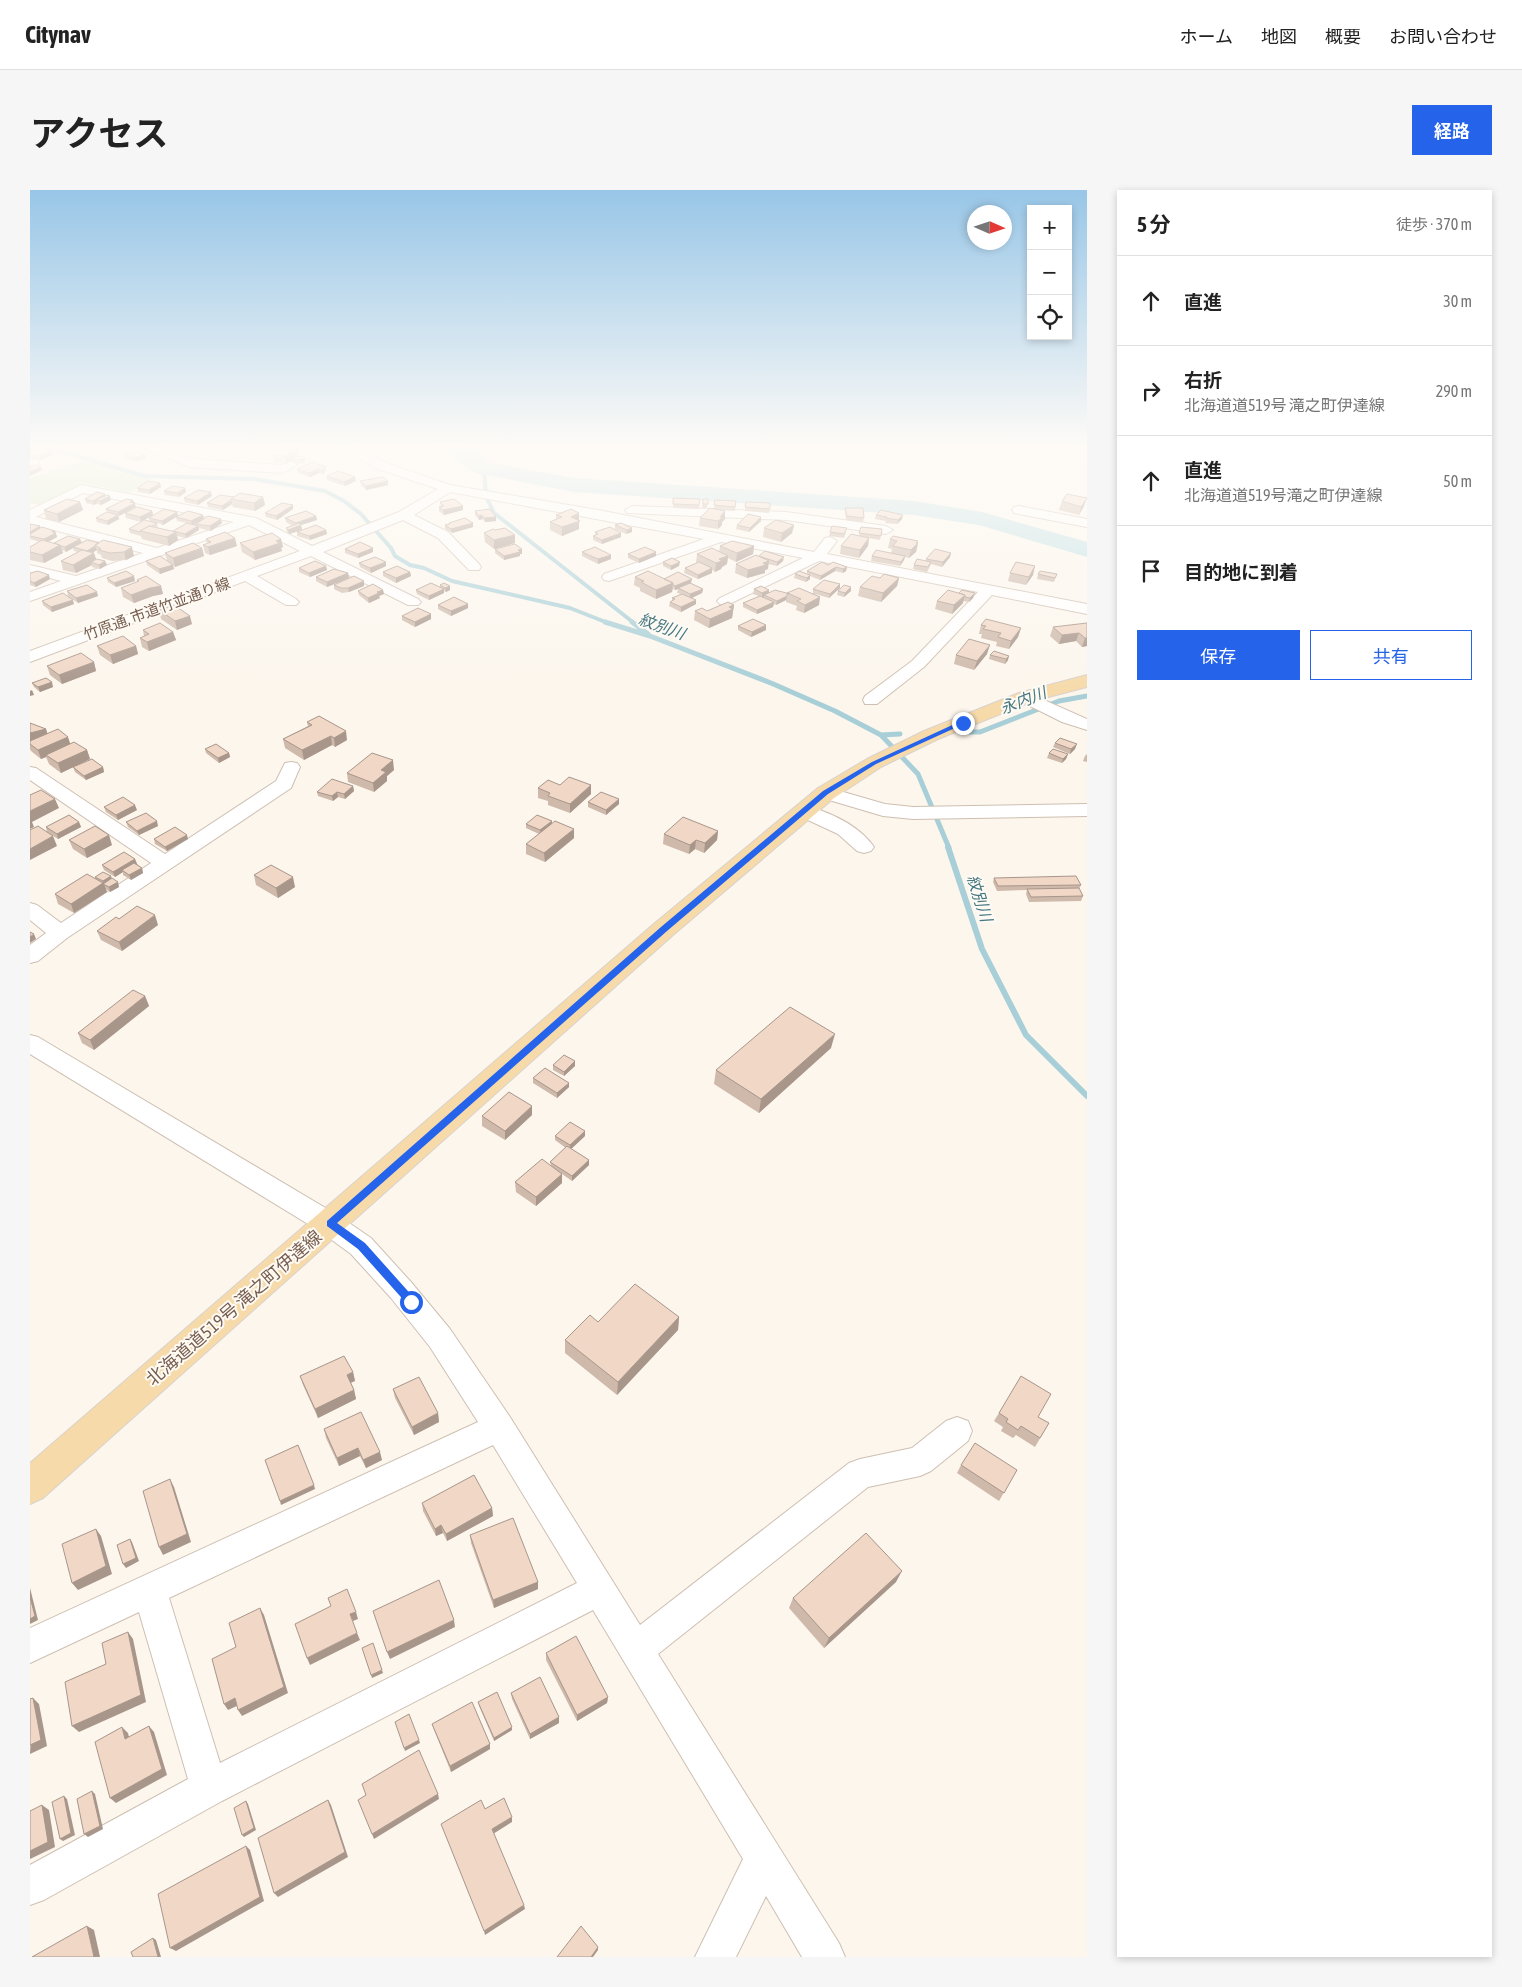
<!DOCTYPE html>
<html lang="ja">
<head>
<meta charset="utf-8">
<style>
  body { margin:0; font-family:"Asap Condensed","Noto Sans JP",sans-serif; background:#f6f6f6; color:#222 }
  .controls { position:absolute; right:15px; top:15px; display:grid; overflow:hidden; border-radius:0px; box-shadow:0 2px 8px #0003 }
  .controls button { width:45px; height:45px; display:grid; place-items:center; padding:0; border:0; border-bottom:1px solid #e0e0e0; background:#fff; color:#222; font:25px sans-serif }
  .compass { position:absolute; left:937px; top:15px; width:45px; height:45px; border-radius:50%; background:#fff; box-shadow:0 2px 8px #0003; rotate:93deg }
  .stop { position:absolute; width:15px; height:15px; margin:-11px; border:4px solid #2563eb; border-radius:50%; background:#fff }
  .stop.end { background:#2563eb; border-color:#fff; box-shadow:0 1px 5px #0008 }
  .list { margin:0; padding:0; list-style:none }
  h2 { display:flex; justify-content:space-between; align-items:center; height:65px; margin:0; padding:0 20px; font-size:21px }
  h2 small { font-size:16px; font-weight:400; color:#767676 }
  .list li { display:grid; grid-template-columns:32px 1fr auto; gap:15px; align-items:center; box-sizing:border-box; height:90px; padding:0 20px; border-top:1px solid #e0e0e0 }
  .list b { display:block; font-size:19px; white-space:nowrap }
  .list p { margin:0; font-size:16px; white-space:nowrap; color:#767676 }
  .list em { font-size:16px; font-style:normal; color:#767676 }
  .actions { display:flex; gap:10px; padding:15px 20px }
  .actions a { flex:1; padding:11px 0; border:1px solid #2563eb; border-radius:0px; text-align:center; font-size:18px; color:#2563eb }
  .actions .main { background:#2563eb; color:#fff }
  .icon { flex:none; width:28px; height:28px; fill:none; stroke:currentColor; stroke-width:2; stroke-linecap:round; stroke-linejoin:round }
  .map { position:relative; flex:none; width:1057px; height:1767px; overflow:hidden; border-radius:0px }
  header { display:flex; align-items:center; gap:30px; box-sizing:border-box; height:70px; padding:0 25px; background:#fff; border-bottom:1px solid #e0e0e0 }
  header strong { font-size:24px }
  nav { display:flex; gap:28px; margin-inline-start:auto; font-size:18px }
  .intro { display:flex; align-items:center; justify-content:space-between; box-sizing:border-box; height:120px; padding:0 30px }
  h1 { margin:0; font-size:35px }
  .button { padding:12px 22px; border-radius:0px; background:#2563eb; color:#fff; font-size:18px; font-weight:700 }
  main { display:flex; gap:30px; padding:0 30px }
  aside { flex:1; background:#fff; border-radius:0px; box-shadow:0 2px 8px #0003 }
  .map>svg:first-child { display:block }
</style>
</head>
<body>
<header>
<strong>Citynav</strong>
<nav><a>ホーム</a><a>地図</a><a>概要</a><a>お問い合わせ</a></nav>
</header>
<div class="intro"><h1>アクセス</h1><a class="button">経路</a></div>
<main>
<div class="map">
<svg width="1057" height="1767" viewBox="0 0 1057 1767">
  <rect width="100%" height="100%" fill="#fcf6ed"/>
  <path fill="#d8eacb" d="M 53,271 L 121,289 L 100,303 L 52,293 L 9,315 L 0,313 L 0,288 Z"/>
  <g fill="none" stroke-linecap="round" stroke-linejoin="round">
    <path stroke="#a8cfd7" stroke-width="4" d="M 7,254 L 114,286 L 224,289 L 295,301 L 314,311 L 331,324 L 361,358 L 365,366 L 380,375 L 394,378 L 422,391 L 540,418 L 578,433
      M 454,278 L 456,306 L 464,323 L 604,433"/>
    <path stroke="#a8cfd7" stroke-width="5" d="M 575,432 L 620,446 L 741,493 L 805,521 L 851,545 L 888,584 L 919,658
      M 602,432 L 618,444
      M 940,542 L 950,542 L 1029,511 L 1057,506
      M 851,545 L 870,544"/>
    <path stroke="#a8cfd7" stroke-width="6" d="M 918,657 L 952,759 L 996,845 L 1057,906"/>
    <path fill="#c1e0e5" fill-rule="evenodd" d="M 406,254 L 431,254 L 460,273 L 544,288 L 884,311 L 952,322 L 1057,352 L 1057,367 L 949,335 L 884,325 L 544,302 L 446,283 L 409,258 Z"/>
    <g stroke="#cebfb2" stroke-width="2">
      <path id="minor" d="M 104,254 L 122,254 L 161,269 L 251,275 L 261,271 L 267,275 L 253,283 L 159,277 Z
        M 303,254 L 319,254 L 356,273 L 420,295 L 568,320 L 784,362 L 795,348 L 800,347 L 807,351 L 797,364 L 1057,414 L 1057,424 L 962,405 L 894,477 L 847,514 L 835,514 L 833,510 L 835,506 L 882,471 L 948,402 L 789,371 L 695,416 L 690,414 L 687,411 L 690,408 L 773,368 L 691,352 L 579,391 L 574,390 L 572,387 L 574,384 L 674,349 L 420,302 L 384,325 L 418,342 L 449,374 L 451,377 L 449,380 L 439,380 L 408,348 L 373,330 L 293,362 L 388,409 L 391,412 L 388,415 L 378,415 L 281,366 L 227,386 L 266,409 L 269,412 L 266,415 L 256,415 L 215,391 L 0,472 L 0,461 L 270,361 L 219,335 L 0,411 L 0,402 L 31,391 L 0,383 L 0,375 L 46,386 L 113,363 L 0,334 L 0,320 L 51,295 L 226,328 L 282,356 L 369,322 L 408,299 L 348,279 ZM 53,303 L 204,332 L 127,358 L 6,327 Z
        M 0,268 L 7,270 L 9,273 L 7,276 L 0,276 Z
        M 602,316 L 756,322 L 856,336 L 863,340 L 856,344 L 756,330 L 597,323 L 595,320 Z
        M 989,316 L 1057,329 L 1057,337 L 984,323 L 982,320 L 984,317 Z
        M 996,502 L 1057,529 L 1057,540 L 1032,532 L 990,511 L 988,507 L 990,503 Z
        M 261,572 L 267,573 L 270,577 L 261,598 L 37,748 L 8,771 L 0,773 L 0,755 L 16,743 L 0,730 L 0,713 L 7,715 L 31,733 L 121,673 L 0,590 L 0,577 L 6,578 L 135,664 L 246,591 L 255,573 Z
        M 796,597 L 855,614 L 883,617 L 1057,614 L 1057,626 L 883,629 L 853,626 L 789,607 L 787,603 L 789,599 Z
        M 774,615 C 799,622 829,635 844,657 L 841,661 L 834,663 L 827,661 L 808,644 L 767,625 L 765,621 L 767,617 Z
        M 0,845 L 8,847 L 309,1026 L 341,1048 L 381,1092 L 420,1139 L 480,1227 L 610,1435 L 819,1273 L 830,1269 L 882,1258 L 916,1231 L 927,1227 L 938,1231 L 942,1241 L 938,1251 L 901,1281 L 890,1286 L 838,1297 L 628,1464 L 809,1753 L 815,1767 L 772,1767 L 736,1706 L 706,1767 L 665,1767 L 713,1669 L 563,1420 L 192,1611 L 14,1710 L 0,1715 L 0,1675 L 158,1589 L 109,1422 L 0,1473 L 0,1438 L 448,1232 L 400,1157 L 361,1108 L 321,1064 L 291,1042 L 0,864 ZM 463,1255 L 547,1393 L 190,1573 L 139,1408 Z"/>
    </g>
    <g stroke="#d9d2ce" stroke-width="2">
      <path id="major" d="M 1057,485 L 1057,497 L 1003,511 L 908,549 L 851,577 L 804,608 L 643,745 L 13,1308 L 0,1314 L 0,1273 L 625,733 L 788,598 L 837,569 L 894,541 L 989,503 Z"/>
    </g>
    <use href="#minor" fill="#fff" fill-rule="evenodd"/>
    <use href="#major" fill="#f6daaa" fill-rule="evenodd"/>
  </g>
  <path fill="#ceb9aa" fill-rule="evenodd" d="M 59,254 L 86,254 L 69,260 L 60,257 Z
    M 188,254 L 209,254 L 197,259 L 188,256 Z
    M 271,259 L 270,262 L 266,266 L 275,271 L 272,274 L 262,273 L 261,270 L 256,274 L 244,272 L 243,265 Z
    M 0,260 L 23,265 L 11,270 L 0,268 Z
    M 115,264 L 116,268 L 105,272 L 96,269 L 95,265 Z
    M 296,277 L 296,281 L 294,281 L 295,285 L 289,283 L 280,287 L 268,283 L 267,279 Z
    M 297,286 L 325,287 L 326,291 L 315,296 L 297,290 Z
    M 330,291 L 358,295 L 336,300 L 331,295 Z
    M 130,293 L 131,297 L 120,304 L 108,302 L 107,298 Z
    M 155,298 L 156,302 L 149,307 L 135,305 L 134,301 Z
    M 75,306 L 81,310 L 71,315 L 67,314 L 67,313 L 64,315 L 56,313 L 55,309 Z
    M 182,306 L 168,315 L 155,312 L 154,308 Z
    M 204,307 L 233,307 L 235,315 L 225,321 L 203,317 L 202,314 L 193,320 L 178,317 L 177,313 Z
    M 643,308 L 670,309 L 669,319 L 643,318 Z
    M 673,309 L 678,309 L 677,318 L 672,318 Z
    M 685,310 L 706,311 L 705,321 L 687,320 L 695,329 L 692,332 L 692,335 L 688,339 L 669,336 L 670,328 L 684,319 Z
    M 1032,311 L 1054,316 L 1049,325 L 1029,320 Z
    M 50,312 L 53,320 L 29,332 L 16,329 L 14,320 Z
    M 410,312 L 433,316 L 433,320 L 414,325 L 409,321 L 409,317 L 411,316 Z
    M 716,312 L 740,313 L 739,323 L 715,321 Z
    M 104,313 L 106,317 L 89,326 L 88,326 L 89,329 L 78,335 L 67,332 L 66,328 L 77,322 L 76,319 Z
    M 263,315 L 263,319 L 247,330 L 236,327 L 235,323 Z
    M 815,318 L 834,328 L 833,332 L 816,330 L 815,322 Z
    M 122,321 L 123,325 L 111,332 L 96,328 L 95,323 Z
    M 445,321 L 466,331 L 455,332 L 453,329 L 449,330 L 445,325 Z
    M 147,322 L 148,326 L 174,329 L 192,333 L 181,341 L 169,338 L 169,340 L 156,348 L 147,346 L 148,350 L 139,356 L 112,349 L 111,346 L 100,343 L 99,339 L 120,332 L 119,328 ZM 146,327 L 147,331 L 157,333 L 143,341 L 128,338 L 127,333 L 133,335 Z
    M 549,323 L 549,339 L 532,346 L 520,340 L 520,332 L 526,329 L 526,325 Z
    M 846,325 L 872,329 L 867,334 L 855,333 L 856,331 L 845,329 Z
    M 286,326 L 287,330 L 271,335 L 272,340 L 259,344 L 257,342 L 256,338 L 263,336 L 256,332 L 255,328 Z
    M 731,327 L 731,331 L 719,342 L 706,339 L 707,335 Z
    M 419,333 L 443,333 L 443,337 L 422,343 L 415,339 L 415,335 L 419,334 Z
    M 0,334 L 11,338 L 25,341 L 27,347 L 18,352 L 24,353 L 50,349 L 52,353 L 57,350 L 104,366 L 96,370 L 82,371 L 72,368 L 71,365 L 67,363 L 67,360 L 62,363 L 64,363 L 66,369 L 75,371 L 77,375 L 70,379 L 62,377 L 62,375 L 46,383 L 33,380 L 31,371 L 48,362 L 44,361 L 43,358 L 36,362 L 32,360 L 33,363 L 14,373 L 0,370 L 0,357 L 10,352 L 0,349 Z
    M 585,335 L 602,342 L 596,344 L 585,339 Z
    M 764,335 L 762,343 L 751,352 L 733,347 L 734,338 Z
    M 831,337 L 852,339 L 850,350 L 839,348 L 838,356 L 829,368 L 810,364 L 811,356 L 829,346 Z
    M 296,340 L 297,344 L 280,350 L 267,346 L 267,342 Z
    M 565,342 L 591,347 L 572,354 L 563,350 L 563,346 L 565,345 Z
    M 800,342 L 816,342 L 814,348 L 799,346 Z
    M 454,343 L 485,353 L 464,359 L 455,352 Z
    M 176,349 L 207,356 L 180,365 L 175,363 L 173,355 L 177,353 Z
    M 251,349 L 253,357 L 251,358 L 252,361 L 225,370 L 212,362 L 210,353 Z
    M 860,349 L 888,353 L 886,362 L 879,368 L 875,367 L 874,370 L 870,376 L 841,371 L 842,366 L 861,363 L 862,359 L 858,358 Z
    M 690,356 L 724,356 L 723,364 L 706,372 L 698,368 L 697,374 L 692,377 L 691,379 L 685,382 L 682,380 L 682,383 L 668,389 L 654,383 L 655,378 L 667,373 L 666,372 L 667,364 L 689,362 Z
    M 172,358 L 174,366 L 145,377 L 143,375 L 144,379 L 130,384 L 117,375 L 116,371 L 137,371 L 135,363 Z
    M 315,359 L 343,362 L 328,368 L 315,363 Z
    M 465,359 L 492,359 L 492,364 L 490,364 L 490,366 L 474,370 L 465,363 Z
    M 552,362 L 581,369 L 568,374 L 552,366 Z
    M 921,363 L 920,367 L 912,377 L 901,374 L 897,382 L 883,379 L 884,375 L 896,371 L 896,369 Z
    M 598,364 L 626,366 L 609,373 L 598,368 Z
    M 729,366 L 753,371 L 747,376 L 738,374 L 738,379 L 735,380 L 735,383 L 717,388 L 705,383 L 706,374 Z
    M 633,372 L 649,376 L 641,380 L 633,376 Z
    M 329,373 L 356,376 L 341,383 L 330,377 Z
    M 798,375 L 817,377 L 816,381 L 813,383 L 805,381 L 790,390 L 780,386 L 780,389 L 776,392 L 764,388 L 765,384 L 777,384 L 777,381 Z
    M 296,376 L 297,380 L 280,387 L 269,382 L 269,378 Z
    M 353,382 L 380,382 L 381,386 L 366,393 L 353,386 Z
    M 0,383 L 20,389 L 6,397 L 0,395 Z
    M 318,383 L 319,388 L 297,397 L 286,391 L 286,387 Z
    M 980,383 L 1003,385 L 996,395 L 978,391 Z
    M 1008,384 L 1027,384 L 1024,392 L 1007,389 Z
    M 605,387 L 634,389 L 661,393 L 673,399 L 672,403 L 661,408 L 666,414 L 651,422 L 639,416 L 640,412 L 642,411 L 642,408 L 651,404 L 647,403 L 648,399 L 645,400 L 643,399 L 642,402 L 626,409 L 610,401 L 610,398 L 604,395 Z
    M 77,388 L 105,391 L 86,397 L 78,392 Z
    M 850,388 L 869,388 L 867,396 L 851,412 L 828,406 L 830,397 Z
    M 107,390 L 131,396 L 133,404 L 123,406 L 104,413 L 93,407 L 91,398 L 107,392 Z
    M 304,395 L 334,396 L 319,402 L 312,403 L 304,399 Z
    M 410,395 L 420,400 L 416,402 L 414,401 L 414,403 L 399,410 L 387,404 L 386,400 L 410,397 Z
    M 810,398 L 799,408 L 785,404 L 789,415 L 774,423 L 766,420 L 767,416 L 756,412 L 756,410 L 746,415 L 744,414 L 743,417 L 727,424 L 713,417 L 713,413 L 729,406 L 723,404 L 724,399 L 739,400 L 739,402 L 757,403 L 783,403 L 783,399 Z
    M 353,400 L 354,404 L 349,406 L 350,408 L 339,413 L 329,405 L 328,401 Z
    M 918,400 L 943,408 L 939,412 L 933,411 L 933,413 L 922,424 L 905,419 L 907,411 Z
    M 37,401 L 68,406 L 48,413 L 38,406 Z
    M 808,401 L 821,401 L 814,407 L 807,405 Z
    M 12,411 L 44,414 L 22,422 L 13,415 Z
    M 438,414 L 438,418 L 421,426 L 408,419 L 408,415 Z
    M 704,415 L 702,428 L 679,438 L 664,430 L 665,421 L 677,421 Z
    M 129,420 L 162,434 L 147,440 L 131,429 Z
    M 401,424 L 401,429 L 385,437 L 372,430 L 372,426 Z
    M 1057,433 L 1057,456 L 1052,457 L 1046,451 L 1029,454 L 1020,446 L 1023,437 Z
    M 951,435 L 991,438 L 988,447 L 979,459 L 966,456 L 967,452 L 951,448 L 952,444 L 949,444 Z
    M 708,436 L 736,440 L 721,447 L 708,440 Z
    M 113,440 L 143,442 L 146,450 L 119,461 L 112,457 L 110,448 L 114,446 Z
    M 67,456 L 106,456 L 108,464 L 83,474 L 70,465 Z
    M 957,464 L 944,480 L 924,474 L 926,465 Z
    M 960,465 L 978,470 L 975,474 L 959,469 Z
    M 64,472 L 66,481 L 32,494 L 20,485 L 17,476 Z
    M 2,493 L 23,497 L 10,502 L 4,497 Z
    M 277,532 L 317,550 L 305,557 L 302,555 L 274,570 L 255,558 L 253,549 L 278,536 Z
    M 0,533 L 16,539 L 17,544 L 57,560 L 60,569 L 31,583 L 19,574 L 16,567 L 11,569 L 1,561 L 0,559 Z
    M 1025,553 L 1045,559 L 1040,564 L 1023,557 Z
    M 175,559 L 199,563 L 200,567 L 189,573 L 176,563 Z
    M 1019,563 L 1038,564 L 1036,569 L 1032,573 L 1017,568 Z
    M 1057,564 L 1057,572 L 1053,571 L 1055,566 Z
    M 43,577 L 73,577 L 74,582 L 56,590 L 45,582 Z
    M 364,580 L 357,586 L 357,591 L 344,602 L 318,592 L 317,583 Z
    M 530,595 L 561,604 L 540,623 L 518,615 L 518,611 L 508,608 L 508,598 Z
    M 323,596 L 324,601 L 315,609 L 308,607 L 303,611 L 288,606 L 287,602 Z
    M 558,612 L 589,614 L 576,625 L 558,617 Z
    M 74,617 L 107,620 L 88,630 L 76,622 Z
    M 522,631 L 522,634 L 544,648 L 515,672 L 496,664 L 496,654 L 509,644 L 496,638 L 496,634 Z
    M 49,632 L 51,637 L 28,649 L 17,642 L 16,637 Z
    M 96,632 L 128,636 L 109,645 L 98,637 Z
    M 688,641 L 687,650 L 674,663 L 665,659 L 659,664 L 633,654 L 634,644 Z
    M 124,649 L 158,649 L 137,661 L 125,654 Z
    M 39,650 L 82,655 L 57,668 L 43,659 Z
    M 105,669 L 107,674 L 112,678 L 113,683 L 101,690 L 93,685 L 93,682 L 85,687 L 74,680 L 72,675 Z
    M 224,685 L 265,697 L 248,708 L 226,695 Z
    M 81,686 L 82,689 L 89,697 L 80,702 L 76,699 L 77,702 L 44,723 L 28,714 L 25,704 L 66,688 L 65,687 Z
    M 964,688 L 1051,695 L 1049,699 L 1053,706 L 1051,711 L 999,712 L 996,704 L 997,700 L 967,701 L 963,692 Z
    M 89,729 L 128,735 L 92,761 L 71,750 L 67,741 Z
    M 115,806 L 119,816 L 64,860 L 52,853 L 48,843 Z
    M 801,858 L 729,923 L 684,894 L 686,880 Z
    M 523,875 L 545,876 L 534,886 L 523,880 Z
    M 503,888 L 539,897 L 527,908 L 503,893 Z
    M 502,925 L 475,950 L 452,936 L 452,926 Z
    M 525,946 L 555,946 L 541,959 L 559,975 L 542,991 L 532,984 L 532,993 L 506,1016 L 486,1002 L 485,992 L 521,975 L 520,972 L 536,958 L 525,950 Z
    M 649,1127 L 648,1140 L 587,1205 L 535,1163 L 535,1150 L 568,1132 Z
    M 323,1182 L 325,1191 L 321,1193 L 324,1200 L 326,1209 L 288,1228 L 273,1195 L 270,1186 Z
    M 363,1199 L 408,1223 L 409,1232 L 384,1245 L 365,1208 Z
    M 969,1223 L 1008,1227 L 1019,1233 L 1005,1257 L 986,1245 L 983,1248 L 971,1241 L 973,1237 L 964,1231 Z
    M 294,1239 L 352,1270 L 336,1278 L 330,1266 L 309,1276 L 296,1248 Z
    M 931,1275 L 987,1280 L 969,1311 L 927,1283 Z
    M 392,1313 L 462,1318 L 463,1326 L 417,1351 L 413,1343 L 406,1346 L 393,1321 Z
    M 440,1345 L 508,1392 L 508,1399 L 464,1418 L 441,1353 Z
    M 866,1392 L 794,1458 L 759,1418 L 763,1408 Z
    M 516,1463 L 578,1507 L 577,1513 L 547,1531 L 516,1470 Z
    M 481,1503 L 529,1533 L 500,1549 L 482,1509 Z
    M 448,1512 L 482,1540 L 464,1551 L 449,1516 Z
    M 402,1534 L 460,1559 L 421,1582 L 404,1540 Z"/>
  <path fill="#a8968b" d="M 73,254 L 86,254 L 69,260 L 68,256 Z
    M 198,254 L 209,254 L 197,259 L 196,255 Z
    M 267,254 L 270,254 L 270,262 L 256,274 L 255,266 Z
    M 22,261 L 23,265 L 11,270 L 10,266 Z
    M 115,264 L 116,268 L 105,272 L 104,268 Z
    M 275,267 L 275,271 L 272,274 L 271,270 Z
    M 11,277 L 12,280 L 0,286 L 0,282 Z
    M 289,279 L 289,283 L 280,287 L 279,283 Z
    M 325,287 L 326,291 L 315,296 L 314,292 Z
    M 358,291 L 358,295 L 336,300 L 336,296 Z
    M 130,293 L 131,297 L 120,304 L 119,300 Z
    M 155,298 L 156,302 L 149,307 L 148,303 Z
    M 181,302 L 182,306 L 168,315 L 167,311 Z
    M 75,304 L 76,308 L 66,310 L 67,313 L 64,315 L 63,311 Z
    M 80,306 L 81,310 L 71,315 L 70,311 Z
    M 233,307 L 235,315 L 225,321 L 224,313 Z
    M 1057,308 L 1054,316 L 1049,325 L 1051,317 Z
    M 103,310 L 106,317 L 89,326 L 88,322 L 100,312 Z
    M 201,310 L 202,314 L 193,320 L 192,316 Z
    M 50,312 L 53,320 L 29,332 L 27,324 Z
    M 263,315 L 263,319 L 247,330 L 246,326 Z
    M 433,316 L 433,320 L 414,325 L 413,320 Z
    M 122,321 L 123,325 L 111,332 L 110,327 Z
    M 695,321 L 695,329 L 692,332 L 692,335 L 688,339 L 688,331 L 690,327 Z
    M 147,322 L 148,326 L 133,335 L 132,331 Z
    M 549,323 L 549,339 L 532,346 L 532,337 L 541,327 Z
    M 88,325 L 89,329 L 78,335 L 77,331 Z
    M 173,325 L 174,329 L 162,335 L 161,331 Z
    M 452,325 L 453,329 L 449,330 L 449,326 Z
    M 873,325 L 872,329 L 867,334 L 868,330 Z
    M 286,326 L 287,330 L 271,335 L 272,340 L 259,344 L 258,340 L 266,337 L 266,333 Z
    M 466,327 L 466,331 L 455,332 L 454,328 Z
    M 731,327 L 731,331 L 719,342 L 720,338 Z
    M 191,329 L 192,333 L 181,341 L 180,336 Z
    M 443,333 L 443,337 L 422,343 L 421,339 Z
    M 764,335 L 762,343 L 751,352 L 752,343 Z
    M 10,336 L 11,341 L 0,346 L 0,342 Z
    M 168,336 L 169,340 L 156,348 L 155,344 Z
    M 602,338 L 602,342 L 596,344 L 597,340 Z
    M 296,340 L 297,344 L 280,350 L 279,346 Z
    M 25,341 L 27,347 L 16,353 L 14,349 Z
    M 146,342 L 148,350 L 139,356 L 137,347 Z
    M 591,343 L 591,347 L 572,354 L 572,350 Z
    M 485,345 L 485,353 L 464,359 L 464,350 Z
    M 205,348 L 207,356 L 180,365 L 178,357 Z
    M 839,348 L 838,356 L 829,368 L 830,360 Z
    M 50,349 L 52,353 L 36,362 L 35,357 Z
    M 251,349 L 253,357 L 251,358 L 252,361 L 225,370 L 223,362 Z
    M 888,351 L 887,355 L 888,353 L 886,362 L 879,368 L 881,360 Z
    M 30,355 L 33,363 L 14,373 L 12,365 Z
    M 65,356 L 67,360 L 58,365 L 57,361 Z
    M 724,356 L 723,364 L 706,372 L 707,363 Z
    M 102,357 L 104,366 L 96,370 L 94,362 Z
    M 172,358 L 174,366 L 145,377 L 143,368 Z
    M 343,358 L 343,362 L 328,368 L 328,364 Z
    M 492,359 L 492,364 L 490,364 L 490,366 L 474,370 L 474,366 Z
    M 626,362 L 626,366 L 609,373 L 609,369 Z
    M 64,363 L 67,372 L 61,372 L 62,375 L 46,383 L 43,375 Z
    M 921,363 L 920,367 L 912,377 L 913,372 Z
    M 581,365 L 581,369 L 568,374 L 568,369 Z
    M 698,366 L 697,374 L 692,377 L 691,379 L 685,382 L 686,373 L 689,369 Z
    M 875,366 L 874,370 L 870,376 L 871,372 Z
    M 754,367 L 753,371 L 747,376 L 747,372 Z
    M 75,371 L 77,375 L 70,379 L 69,375 Z
    M 739,371 L 738,379 L 735,380 L 735,383 L 717,388 L 718,380 Z
    M 356,372 L 356,376 L 341,383 L 340,378 Z
    M 650,372 L 649,376 L 641,380 L 641,376 Z
    M 143,375 L 144,379 L 130,384 L 129,379 Z
    M 296,376 L 297,380 L 280,387 L 279,383 Z
    M 1005,376 L 1003,385 L 996,395 L 999,387 Z
    M 806,377 L 805,381 L 790,390 L 791,386 Z
    M 817,377 L 816,381 L 813,383 L 813,379 Z
    M 682,378 L 682,383 L 668,389 L 668,385 Z
    M 380,382 L 381,386 L 366,393 L 366,388 Z
    M 318,383 L 319,388 L 297,397 L 297,392 Z
    M 19,385 L 20,389 L 6,397 L 4,393 Z
    M 780,385 L 780,389 L 776,392 L 777,388 Z
    M 104,386 L 105,391 L 86,397 L 84,393 Z
    M 869,388 L 867,396 L 851,412 L 853,403 Z
    M 662,389 L 661,393 L 649,399 L 648,398 L 648,399 L 645,400 L 645,396 Z
    M 334,391 L 334,396 L 319,402 L 318,398 Z
    M 643,393 L 642,402 L 626,409 L 626,400 Z
    M 810,394 L 810,398 L 799,408 L 800,404 Z
    M 131,396 L 133,404 L 123,406 L 104,413 L 101,405 L 120,398 Z
    M 420,396 L 420,400 L 416,402 L 415,398 Z
    M 821,397 L 821,401 L 814,407 L 815,403 Z
    M 414,399 L 414,403 L 399,410 L 399,406 Z
    M 673,399 L 672,403 L 660,409 L 660,404 Z
    M 353,400 L 354,404 L 349,406 L 350,408 L 339,413 L 338,408 L 347,402 Z
    M 739,400 L 739,404 L 734,405 L 734,407 L 732,408 L 732,403 Z
    M 67,402 L 68,406 L 48,413 L 46,408 Z
    M 945,403 L 943,408 L 939,412 L 940,408 Z
    M 935,405 L 933,413 L 922,424 L 924,415 Z
    M 757,406 L 756,410 L 746,415 L 747,411 Z
    M 790,407 L 789,415 L 774,423 L 775,415 Z
    M 43,410 L 44,414 L 22,422 L 21,417 Z
    M 666,410 L 666,414 L 651,422 L 651,417 Z
    M 744,412 L 743,417 L 727,424 L 727,420 Z
    M 438,414 L 438,418 L 421,426 L 421,421 Z
    M 704,415 L 702,428 L 679,438 L 680,429 Z
    M 401,424 L 401,429 L 385,437 L 385,432 Z
    M 160,426 L 162,434 L 147,440 L 145,431 Z
    M 736,435 L 736,440 L 721,447 L 722,442 Z
    M 991,438 L 988,447 L 979,459 L 981,451 Z
    M 143,442 L 146,450 L 119,461 L 117,452 Z
    M 1049,443 L 1046,451 L 1029,454 L 1032,445 Z
    M 1057,443 L 1057,456 L 1052,457 L 1055,448 Z
    M 960,455 L 957,464 L 944,480 L 947,471 Z
    M 106,456 L 108,464 L 83,474 L 80,465 Z
    M 979,466 L 978,470 L 975,474 L 976,469 Z
    M 64,472 L 66,481 L 32,494 L 29,485 Z
    M 22,492 L 23,497 L 10,502 L 8,497 Z
    M 2,500 L 4,505 L 0,506 L 0,501 Z
    M 16,539 L 19,548 L 0,554 L 0,543 Z
    M 316,541 L 317,550 L 305,557 L 304,548 Z
    M 301,546 L 302,555 L 274,570 L 272,560 Z
    M 38,547 L 41,556 L 16,565 L 16,567 L 11,569 L 8,560 Z
    M 1047,554 L 1045,559 L 1040,564 L 1041,559 Z
    M 57,560 L 60,569 L 31,583 L 28,573 Z
    M 199,563 L 200,567 L 189,573 L 188,568 Z
    M 1038,564 L 1036,569 L 1032,573 L 1033,569 Z
    M 363,570 L 364,580 L 357,586 L 357,591 L 344,602 L 343,593 L 351,580 Z
    M 73,577 L 74,582 L 56,590 L 54,586 Z
    M 561,595 L 561,604 L 540,623 L 540,614 Z
    M 323,596 L 324,601 L 315,609 L 314,604 Z
    M 307,602 L 308,607 L 303,611 L 302,606 Z
    M 25,609 L 29,618 L 2,632 L 4,637 L 0,639 L 0,621 Z
    M 589,609 L 589,614 L 576,625 L 576,620 Z
    M 105,615 L 107,620 L 88,630 L 86,625 Z
    M 127,631 L 128,636 L 109,645 L 107,641 Z
    M 522,631 L 522,636 L 511,645 L 510,640 Z
    M 49,632 L 51,637 L 28,649 L 27,644 Z
    M 544,639 L 544,648 L 515,672 L 514,663 Z
    M 688,641 L 687,650 L 674,663 L 675,653 Z
    M 79,645 L 82,655 L 57,668 L 54,659 Z
    M 157,645 L 158,649 L 137,661 L 135,657 Z
    M 23,646 L 27,656 L 0,670 L 0,659 Z
    M 666,650 L 665,659 L 659,664 L 660,655 Z
    M 105,669 L 107,674 L 92,680 L 93,682 L 85,687 L 83,682 Z
    M 112,678 L 113,683 L 101,690 L 99,685 Z
    M 81,686 L 82,691 L 74,694 L 77,702 L 44,723 L 41,714 L 73,693 L 73,691 Z
    M 263,687 L 265,697 L 248,708 L 246,698 Z
    M 88,692 L 89,697 L 80,702 L 79,697 Z
    M 125,725 L 128,735 L 92,761 L 89,752 Z
    M 4,744 L 6,749 L 0,753 L 0,747 Z
    M 115,806 L 119,816 L 64,860 L 60,850 Z
    M 805,844 L 801,858 L 729,923 L 731,909 Z
    M 545,871 L 545,876 L 534,886 L 534,882 Z
    M 539,893 L 539,897 L 527,908 L 527,903 Z
    M 502,916 L 502,925 L 475,950 L 475,941 Z
    M 555,941 L 555,946 L 540,960 L 540,955 Z
    M 559,970 L 559,975 L 542,991 L 542,986 Z
    M 532,984 L 532,993 L 506,1016 L 506,1007 Z
    M 649,1127 L 648,1140 L 587,1205 L 588,1192 Z
    M 323,1182 L 325,1191 L 319,1193 L 317,1185 Z
    M 324,1200 L 326,1209 L 288,1228 L 285,1219 Z
    M 408,1223 L 409,1232 L 384,1245 L 382,1237 Z
    M 328,1258 L 330,1266 L 309,1276 L 307,1268 Z
    M 350,1262 L 352,1270 L 336,1278 L 333,1270 Z
    M 140,1289 L 144,1297 L 161,1352 L 133,1365 L 129,1357 Z
    M 284,1295 L 285,1299 L 251,1315 L 250,1311 Z
    M 462,1318 L 463,1326 L 417,1351 L 416,1344 Z
    M 411,1335 L 413,1343 L 406,1346 L 405,1339 Z
    M 66,1339 L 71,1346 L 82,1384 L 48,1400 L 42,1393 Z
    M 100,1349 L 102,1352 L 109,1371 L 96,1378 L 93,1374 Z
    M 872,1381 L 866,1392 L 794,1458 L 799,1448 Z
    M 508,1392 L 508,1399 L 464,1418 L 463,1410 Z
    M 0,1398 L 8,1430 L 0,1434 Z
    M 230,1418 L 234,1425 L 258,1503 L 212,1526 L 208,1520 Z
    M 326,1422 L 328,1429 L 323,1431 L 320,1424 Z
    M 424,1430 L 425,1437 L 360,1469 L 357,1462 Z
    M 98,1442 L 103,1449 L 116,1512 L 49,1542 L 42,1536 Z
    M 327,1443 L 330,1450 L 280,1475 L 277,1468 Z
    M 352,1480 L 353,1483 L 342,1488 L 341,1485 Z
    M 578,1507 L 577,1513 L 547,1531 L 547,1525 Z
    M 3,1508 L 9,1514 L 17,1556 L 0,1564 Z
    M 205,1508 L 209,1515 L 198,1520 L 194,1514 Z
    M 529,1527 L 529,1533 L 500,1549 L 500,1544 Z
    M 119,1536 L 124,1542 L 137,1585 L 86,1613 L 80,1608 Z
    M 92,1537 L 98,1543 L 101,1555 L 95,1549 Z
    M 482,1537 L 482,1540 L 464,1551 L 464,1548 Z
    M 389,1550 L 390,1553 L 375,1561 L 374,1558 Z
    M 460,1554 L 460,1559 L 421,1582 L 420,1576 Z
    M 62,1601 L 65,1604 L 73,1639 L 58,1647 L 54,1644 Z
    M 408,1604 L 409,1609 L 344,1649 L 342,1644 Z
    M 34,1606 L 37,1609 L 45,1645 L 33,1651 L 30,1649 Z
    M 298,1610 L 301,1615 L 318,1667 L 248,1707 L 244,1703 Z
    M 216,1611 L 218,1614 L 226,1640 L 214,1647 L 212,1645 Z
    M 12,1615 L 19,1620 L 25,1657 L 0,1669 L 0,1661 Z
    M 482,1627 L 482,1632 L 463,1644 L 462,1639 Z
    M 216,1656 L 220,1660 L 234,1711 L 146,1761 L 140,1758 Z
    M 494,1715 L 495,1719 L 455,1745 L 454,1741 Z
    M 57,1736 L 64,1740 L 70,1767 L 64,1767 Z
    M 123,1748 L 126,1750 L 131,1767 L 128,1767 Z
    M 568,1757 L 568,1760 L 563,1767 L 561,1767 Z"/>
  <path fill="#f0d7c6" stroke="#a8968b" d="M 63,254 L 73,254 L 68,256 Z
    M 255,254 L 269,254 L 255,266 L 243,265 Z
    M 6,257 L 22,261 L 10,266 L 0,264 L 0,260 Z
    M 106,261 L 115,264 L 104,268 L 95,265 Z
    M 265,266 L 275,267 L 271,270 L 261,269 Z
    M 283,272 L 296,277 L 293,278 L 294,282 L 289,279 L 279,283 L 267,279 Z
    M 3,275 L 11,277 L 0,282 L 0,276 Z
    M 308,281 L 325,287 L 314,292 L 297,286 Z
    M 353,287 L 358,291 L 336,296 L 330,291 Z
    M 118,291 L 130,293 L 119,300 L 107,298 Z
    M 142,296 L 155,298 L 148,303 L 134,301 Z
    M 168,300 L 181,302 L 167,311 L 154,308 Z
    M 67,302 L 75,304 L 63,311 L 55,309 Z
    M 210,303 L 233,307 L 224,313 L 201,309 Z
    M 1037,304 L 1057,308 L 1051,317 L 1032,311 Z
    M 77,305 L 80,306 L 70,311 L 66,310 Z
    M 190,305 L 204,307 L 201,309 L 201,310 L 192,316 L 177,313 Z
    M 643,308 L 670,309 L 669,315 L 643,314 Z
    M 37,309 L 50,312 L 27,324 L 14,320 Z
    M 96,309 L 103,310 L 100,312 L 105,313 L 88,322 L 76,319 Z
    M 424,309 L 433,316 L 413,320 L 409,317 L 414,316 L 410,312 Z
    M 673,309 L 678,309 L 678,314 L 673,314 Z
    M 685,310 L 706,311 L 705,317 L 684,315 Z
    M 716,312 L 740,313 L 740,319 L 715,317 Z
    M 252,313 L 263,315 L 246,326 L 235,323 Z
    M 107,317 L 122,321 L 110,327 L 95,323 Z
    M 680,318 L 695,321 L 690,327 L 693,327 L 688,331 L 670,328 Z
    M 815,318 L 833,318 L 834,328 L 817,326 Z
    M 134,319 L 147,322 L 132,331 L 119,328 Z
    M 460,319 L 466,327 L 454,328 L 452,325 L 449,326 L 445,321 Z
    M 541,319 L 549,323 L 541,327 L 550,331 L 532,337 L 520,332 L 532,327 L 526,325 Z
    M 851,320 L 873,325 L 868,330 L 856,328 L 857,327 L 846,325 Z
    M 158,321 L 173,325 L 161,331 L 146,327 Z
    M 276,321 L 286,326 L 266,333 L 255,328 Z
    M 77,322 L 88,325 L 77,331 L 66,328 Z
    M 718,324 L 731,327 L 720,338 L 707,335 Z
    M 178,326 L 191,329 L 180,336 L 166,334 Z
    M 435,328 L 443,333 L 421,339 L 415,335 L 420,334 L 419,333 Z
    M 114,330 L 127,333 L 122,336 L 119,336 L 110,341 L 110,342 L 99,339 Z
    M 746,330 L 764,335 L 752,343 L 734,338 Z
    M 157,333 L 168,336 L 155,344 L 143,341 Z
    M 269,333 L 271,335 L 258,340 L 256,338 Z
    M 591,333 L 602,338 L 597,340 L 585,335 Z
    M 0,334 L 10,336 L 0,342 Z
    M 286,335 L 296,340 L 279,346 L 267,342 Z
    M 119,336 L 146,342 L 137,347 L 110,341 Z
    M 802,336 L 817,338 L 814,344 L 800,342 Z
    M 12,337 L 25,341 L 22,342 L 26,343 L 14,349 L 0,346 L 0,344 Z
    M 580,337 L 591,343 L 572,350 L 563,346 L 568,344 L 565,342 Z
    M 831,337 L 852,339 L 851,346 L 829,343 Z
    M 475,338 L 485,345 L 464,350 L 454,343 L 463,339 L 465,340 Z
    M 195,342 L 205,348 L 178,357 L 173,355 L 181,352 L 176,349 Z
    M 242,343 L 251,349 L 246,351 L 250,353 L 223,362 L 210,353 Z
    M 821,344 L 839,348 L 830,360 L 811,356 Z
    M 38,346 L 50,349 L 35,357 L 31,356 L 30,355 L 24,353 Z
    M 863,346 L 888,351 L 886,353 L 888,353 L 881,360 L 863,356 L 867,351 L 860,349 Z
    M 12,350 L 30,355 L 12,365 L 0,362 L 0,357 Z
    M 57,350 L 69,353 L 65,355 L 65,356 L 57,361 L 43,357 Z
    M 73,350 L 102,357 L 94,362 L 80,363 L 69,360 L 71,359 L 65,355 Z
    M 702,351 L 724,356 L 707,363 L 690,356 Z
    M 330,352 L 343,358 L 328,364 L 315,359 Z
    M 163,353 L 172,358 L 143,368 L 135,363 Z
    M 485,354 L 492,359 L 488,360 L 490,362 L 474,366 L 465,359 Z
    M 565,357 L 581,365 L 568,369 L 552,362 Z
    M 615,357 L 626,362 L 609,369 L 598,364 Z
    M 682,358 L 698,366 L 689,369 L 692,371 L 686,373 L 667,364 Z
    M 905,359 L 921,363 L 913,372 L 896,369 Z
    M 52,360 L 64,363 L 43,375 L 31,371 Z
    M 846,360 L 875,366 L 871,372 L 842,366 Z
    M 735,361 L 754,367 L 747,372 L 729,366 Z
    M 726,365 L 739,371 L 733,373 L 736,375 L 718,380 L 706,374 Z
    M 130,366 L 143,375 L 129,379 L 116,371 Z
    M 345,367 L 356,372 L 340,378 L 329,373 Z
    M 642,368 L 650,372 L 641,376 L 633,372 Z
    M 67,369 L 75,371 L 69,375 L 61,372 Z
    M 887,369 L 901,372 L 898,377 L 884,375 Z
    M 285,371 L 296,376 L 279,383 L 269,378 Z
    M 669,372 L 682,378 L 668,385 L 655,378 Z
    M 792,372 L 798,375 L 803,372 L 817,377 L 813,379 L 806,377 L 791,386 L 777,381 Z
    M 986,372 L 1005,376 L 999,387 L 980,383 Z
    M 367,376 L 380,382 L 366,388 L 353,382 Z
    M 304,379 L 318,383 L 297,392 L 286,387 Z
    M 8,381 L 19,385 L 4,393 L 0,391 L 0,383 Z
    M 96,381 L 104,386 L 84,393 L 77,388 Z
    M 618,381 L 643,393 L 626,400 L 611,392 L 614,391 L 605,387 Z
    M 769,381 L 780,385 L 777,388 L 765,384 Z
    M 1010,381 L 1027,384 L 1025,388 L 1008,384 Z
    M 648,382 L 662,389 L 645,396 L 643,395 L 643,393 L 634,389 Z
    M 854,384 L 869,388 L 853,403 L 830,397 L 842,386 L 850,388 Z
    M 116,386 L 131,396 L 120,398 L 101,405 L 91,398 L 109,391 L 107,390 Z
    M 324,386 L 334,391 L 318,398 L 311,398 L 304,395 Z
    M 794,390 L 810,394 L 800,404 L 783,399 Z
    M 401,393 L 414,399 L 399,406 L 386,400 Z
    M 414,393 L 420,396 L 415,398 L 410,395 Z
    M 660,393 L 673,399 L 660,404 L 648,398 Z
    M 343,394 L 353,400 L 347,402 L 349,403 L 338,408 L 328,401 Z
    M 57,395 L 67,402 L 46,408 L 37,401 Z
    M 814,395 L 821,397 L 815,403 L 808,401 Z
    M 731,396 L 739,400 L 732,403 L 724,399 Z
    M 769,398 L 790,407 L 775,415 L 767,411 L 771,409 L 757,403 Z
    M 745,400 L 760,404 L 757,403 L 757,406 L 747,411 L 734,405 Z
    M 918,400 L 935,405 L 924,415 L 907,411 Z
    M 932,400 L 945,403 L 940,408 L 935,407 L 935,405 L 929,403 Z
    M 33,403 L 43,410 L 21,417 L 12,411 Z
    M 652,404 L 666,410 L 651,417 L 640,412 L 645,409 L 642,408 Z
    M 730,406 L 744,412 L 727,420 L 713,413 Z
    M 424,407 L 438,414 L 421,421 L 408,415 Z
    M 698,412 L 704,415 L 699,417 L 703,419 L 680,429 L 665,421 L 672,418 L 677,421 Z
    M 144,415 L 160,426 L 145,431 L 129,420 Z
    M 388,418 L 401,424 L 385,432 L 372,426 Z
    M 723,429 L 736,435 L 722,442 L 708,436 Z
    M 956,429 L 991,438 L 981,451 L 968,447 L 971,443 L 953,439 L 956,436 L 951,435 Z
    M 130,433 L 143,442 L 117,452 L 110,448 L 119,444 L 113,440 Z
    M 1057,433 L 1057,448 L 1055,448 L 1049,443 L 1032,445 L 1023,437 Z
    M 93,446 L 106,456 L 80,465 L 67,456 Z
    M 939,449 L 960,455 L 947,471 L 926,465 Z
    M 964,461 L 979,466 L 976,469 L 960,465 Z
    M 51,463 L 64,472 L 29,485 L 17,476 Z
    M 16,488 L 22,492 L 8,497 L 2,493 Z
    M 289,526 L 316,541 L 304,548 L 301,546 L 272,560 L 253,549 L 282,535 L 277,532 Z
    M 0,533 L 16,539 L 0,543 Z
    M 28,539 L 38,547 L 8,560 L 0,554 L 0,551 Z
    M 1030,548 L 1047,554 L 1041,559 L 1025,553 Z
    M 44,552 L 57,560 L 28,573 L 16,565 Z
    M 186,554 L 199,563 L 188,568 L 175,559 Z
    M 1023,559 L 1038,564 L 1033,569 L 1019,563 Z
    M 342,563 L 363,570 L 351,580 L 356,582 L 343,593 L 317,583 Z
    M 62,569 L 73,577 L 54,586 L 43,577 Z
    M 539,587 L 561,595 L 540,614 L 518,606 L 520,603 L 508,598 L 518,590 L 530,595 Z
    M 302,589 L 323,596 L 314,604 L 307,602 L 302,606 L 287,602 Z
    M 11,600 L 25,609 L 0,621 L 0,605 Z
    M 571,602 L 589,609 L 576,620 L 558,612 Z
    M 93,607 L 105,615 L 86,625 L 74,617 Z
    M 116,623 L 127,631 L 107,641 L 96,632 Z
    M 39,625 L 49,632 L 27,644 L 16,637 Z
    M 507,625 L 522,631 L 510,640 L 496,634 Z
    M 653,627 L 688,641 L 675,653 L 666,650 L 660,655 L 634,644 Z
    M 525,631 L 544,639 L 514,663 L 496,654 Z
    M 8,636 L 23,646 L 0,659 L 0,640 Z
    M 65,636 L 79,645 L 54,659 L 39,650 Z
    M 145,637 L 157,645 L 135,657 L 124,649 Z
    M 94,662 L 105,669 L 83,682 L 72,675 Z
    M 104,673 L 112,678 L 99,685 L 92,680 Z
    M 241,675 L 263,687 L 246,698 L 224,685 Z
    M 73,682 L 81,686 L 73,691 L 65,687 Z
    M 57,684 L 73,693 L 41,714 L 25,704 Z
    M 1046,686 L 1051,695 L 968,696 L 964,688 Z
    M 82,688 L 88,692 L 79,697 L 73,694 Z
    M 1049,698 L 1053,706 L 1001,707 L 997,699 Z
    M 107,716 L 125,725 L 89,752 L 67,741 L 86,727 L 89,729 Z
    M 0,742 L 4,744 L 0,747 Z
    M 103,800 L 115,806 L 60,850 L 48,843 Z
    M 760,817 L 805,844 L 731,909 L 686,880 Z
    M 534,865 L 545,871 L 534,882 L 523,875 Z
    M 515,878 L 539,893 L 527,903 L 503,888 Z
    M 479,902 L 502,916 L 475,941 L 452,926 Z
    M 540,932 L 555,941 L 540,955 L 525,946 Z
    M 537,956 L 559,970 L 542,986 L 520,972 Z
    M 512,969 L 532,984 L 506,1007 L 485,992 Z
    M 605,1094 L 649,1127 L 588,1192 L 535,1150 L 560,1125 L 568,1132 Z
    M 314,1166 L 323,1182 L 317,1185 L 324,1200 L 285,1219 L 270,1186 Z
    M 991,1186 L 1021,1204 L 1008,1227 L 1019,1233 L 1010,1248 L 991,1236 L 988,1240 L 976,1232 L 978,1229 L 969,1223 Z
    M 389,1187 L 408,1223 L 382,1237 L 363,1199 Z
    M 331,1222 L 350,1262 L 333,1270 L 328,1258 L 307,1268 L 294,1239 Z
    M 945,1253 L 987,1280 L 974,1303 L 931,1275 Z
    M 268,1255 L 284,1295 L 250,1311 L 235,1270 Z
    M 444,1285 L 462,1318 L 416,1344 L 411,1335 L 405,1339 L 392,1313 Z
    M 140,1289 L 157,1344 L 129,1357 L 113,1301 Z
    M 483,1328 L 508,1392 L 463,1410 L 440,1345 Z
    M 66,1339 L 76,1376 L 42,1393 L 32,1354 Z
    M 836,1343 L 872,1381 L 799,1448 L 763,1408 Z
    M 100,1349 L 106,1368 L 93,1374 L 87,1355 Z
    M 409,1390 L 424,1430 L 357,1462 L 343,1421 Z
    M 317,1399 L 326,1422 L 320,1424 L 327,1443 L 277,1468 L 265,1434 L 301,1416 L 298,1408 Z
    M 0,1407 L 5,1426 L 0,1429 Z
    M 230,1418 L 254,1497 L 208,1520 L 205,1508 L 194,1514 L 182,1469 L 206,1457 L 199,1433 Z
    M 98,1442 L 111,1505 L 42,1536 L 35,1492 L 76,1474 L 72,1453 Z
    M 546,1446 L 578,1507 L 547,1525 L 516,1463 Z
    M 343,1453 L 352,1480 L 341,1485 L 332,1458 Z
    M 510,1487 L 529,1527 L 500,1544 L 481,1503 Z
    M 467,1502 L 482,1537 L 464,1548 L 448,1512 Z
    M 3,1508 L 11,1550 L 0,1555 L 0,1509 Z
    M 442,1512 L 460,1554 L 420,1576 L 402,1534 Z
    M 379,1524 L 389,1550 L 374,1558 L 365,1532 Z
    M 119,1536 L 132,1579 L 80,1608 L 65,1552 L 92,1537 L 95,1549 Z
    M 389,1560 L 408,1604 L 342,1644 L 328,1610 L 336,1605 L 332,1594 Z
    M 62,1601 L 70,1636 L 54,1644 L 47,1609 Z
    M 34,1606 L 41,1643 L 30,1649 L 22,1612 Z
    M 474,1608 L 482,1627 L 462,1639 L 494,1715 L 454,1741 L 411,1634 L 451,1610 L 455,1619 Z
    M 298,1610 L 315,1662 L 244,1703 L 228,1648 Z
    M 216,1611 L 224,1638 L 212,1645 L 204,1618 Z
    M 12,1615 L 18,1652 L 0,1661 L 0,1621 Z
    M 216,1656 L 230,1707 L 140,1758 L 128,1704 Z
    M 57,1736 L 64,1767 L 2,1767 Z
    M 551,1736 L 568,1757 L 561,1767 L 527,1767 Z
    M 123,1748 L 128,1767 L 103,1767 L 101,1762 Z"/>
  <linearGradient id="sky" x2="0" y2="1"><stop stop-color="#98c6e7"/><stop offset="0.51" stop-color="#fefbf7"/><stop offset="1" stop-color="#fefbf7" stop-opacity="0"/></linearGradient>
  <rect width="1057" height="502" fill="url(#sky)"/>
  <path fill="#2563eb" d="M 931,531 L 936,533 L 846,574 L 798,604 L 637,741 L 307,1033 L 335,1053 L 385,1109 L 385,1115 L 378,1115 L 328,1059 L 297,1036 L 297,1031 L 631,737 L 793,601 L 842,572 Z"/>
  <g text-anchor="middle" stroke-width="4" stroke-linejoin="round" paint-order="stroke">
    <g font-size="15" fill="#775e50" stroke="#fefaf4">
      <text transform="translate(127 419) rotate(-20)" y="5">竹原通, 市道竹並通り線</text>
    </g>
    <g font-size="16" font-style="italic" fill="#477882" stroke="#fefaf4">
      <text transform="translate(632 436) rotate(20)" y="6">紋別川</text>
      <text transform="translate(993 510) rotate(-21)" y="6">永内川</text>
      <text transform="translate(950 708) rotate(72)" y="6">紋別川</text>
    </g>
    <g font-size="18" fill="#775e50" stroke="#fefaf4">
      <text transform="translate(204 1118) rotate(-41)" y="6">北海道道519号 滝之町伊達線</text>
    </g>
  </g>
</svg>
<div class="controls">
<button>+</button>
<button>−</button>
<button><svg class="icon" aria-label="locate" viewBox="0 0 24 24"><circle cx="12" cy="12" r="6"/><path d="M12 2v4M12 18v4M2 12h4M18 12h4"/></svg></button>
</div>
<svg class="compass" viewBox="-18 -18 36 36"><path d="M0-13l5 13h-10z" fill="#e53935"/><path d="M0 13l5-13h-10z" fill="#767676"/></svg>
<div class="stop" style="left:381px;top:1112px"></div>
<div class="stop end" style="left:933px;top:533px"></div>
</div>
<aside>
<h2>5 分<small>徒歩 · 370 m</small></h2>
<ul class="list">
<li><svg class="icon" aria-label="ahead" viewBox="0 0 24 24"><path d="M12 20V5M6 11l6-6 6 6"/></svg><div><b>直進</b></div><em>30 m</em></li>
<li><svg class="icon" aria-label="right" viewBox="0 0 24 24"><path d="M7 20v-9h11M14 6l5 5-5 5"/></svg><div><b>右折</b><p>北海道道519号 滝之町伊達線</p></div><em>290 m</em></li>
<li><svg class="icon" aria-label="ahead" viewBox="0 0 24 24"><path d="M12 20V5M6 11l6-6 6 6"/></svg><div><b>直進</b><p>北海道道519号滝之町伊達線</p></div><em>50 m</em></li>
<li><svg class="icon" aria-label="arrive" viewBox="0 0 24 24"><path d="M6 21V4h12l-3 4 3 4H6"/></svg><div><b>目的地に到着</b></div></li>
</ul>
<div class="actions"><a class="main">保存</a><a>共有</a></div>
</aside>
</main>
</body>
</html>
